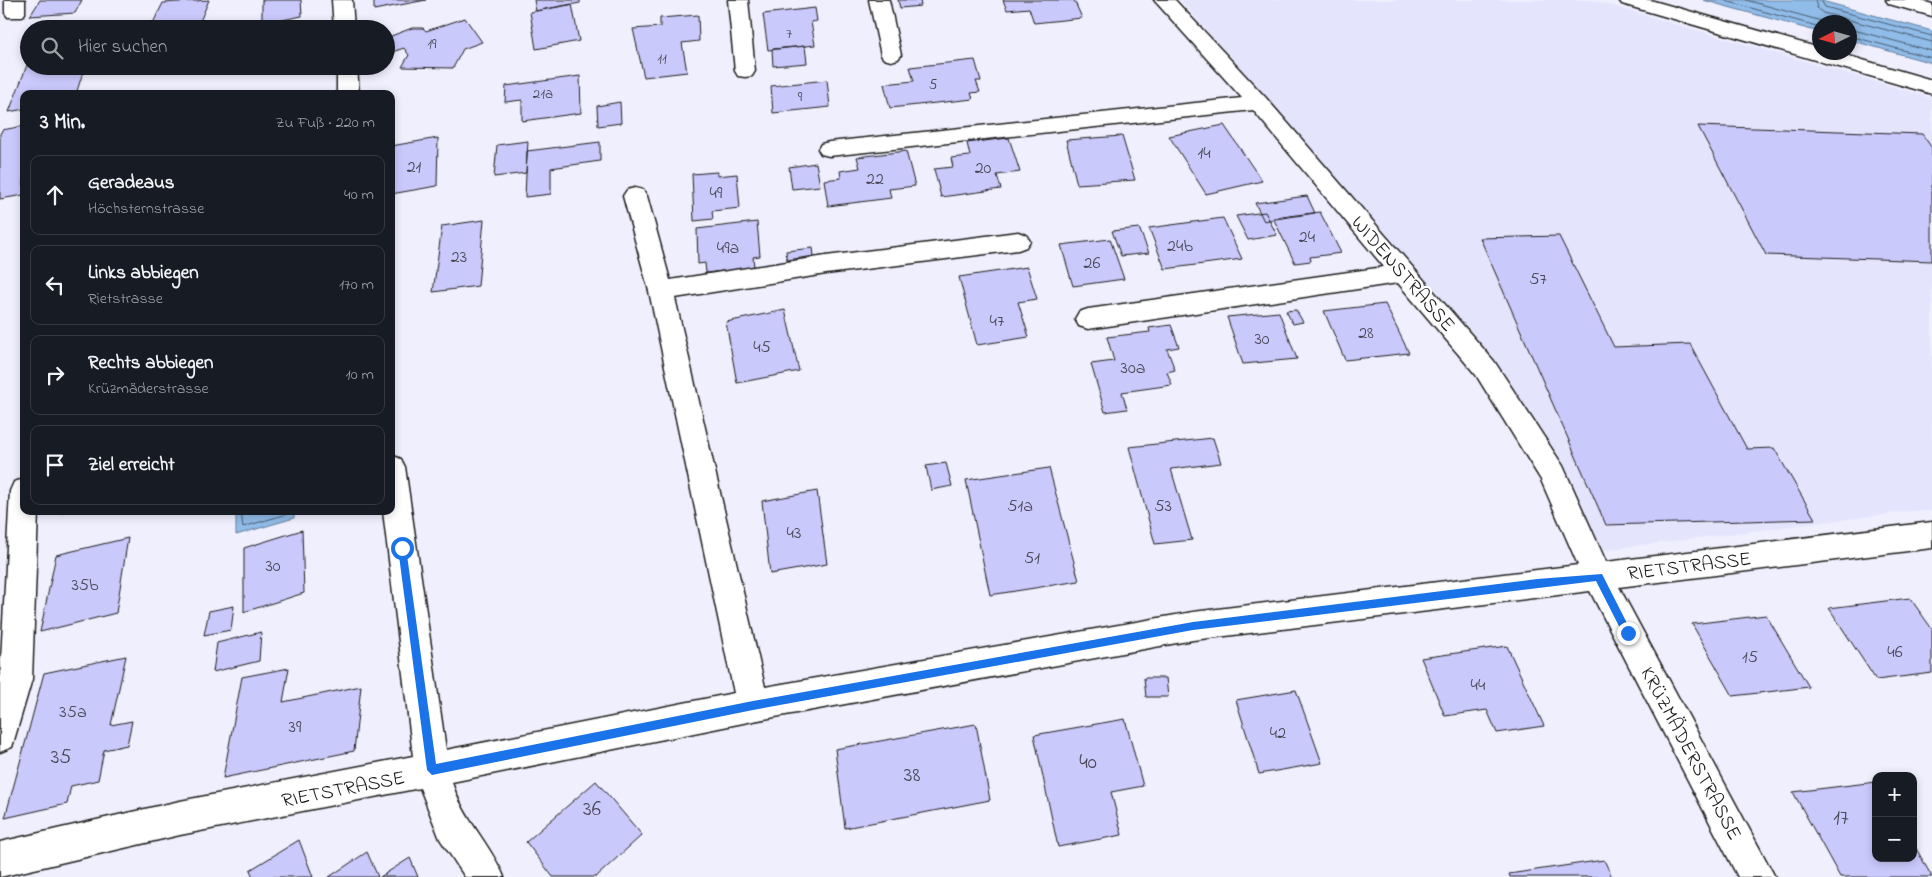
<!DOCTYPE html>
<html lang="de">
<head>
<meta charset="utf-8">
<style>
  body { margin:0; font-family:"Indie Flower",sans-serif; background:#20242c; color:#f1f3f6 }
  .controls { position:absolute; right:15px; bottom:15px; display:grid; overflow:hidden; border-radius:10px; box-shadow:0 2px 8px #0003 }
  .controls button { width:45px; height:45px; display:grid; place-items:center; padding:0; border:0; border-bottom:1px solid #363941; background:#171b24; color:#f1f3f6; font:25px sans-serif }
  .compass { position:absolute; left:1812px; top:15px; width:45px; height:45px; border-radius:50%; background:#171b24; box-shadow:0 2px 8px #0003; rotate:265deg }
  .stop { position:absolute; width:15px; height:15px; margin:-11px; border:4px solid #1a73e8; border-radius:50%; background:#fff }
  .stop.end { background:#1a73e8; border-color:#fff; box-shadow:0 1px 5px #0008 }
  .list { margin:0; padding:0; list-style:none }
  h2 { display:flex; justify-content:space-between; align-items:center; height:65px; margin:0; padding:0 20px; font-size:21px }
  h2 small { font-size:16px; font-weight:400; color:#9ea1a6 }
  .list li { display:grid; grid-template-columns:32px 1fr auto; gap:15px; align-items:center; box-sizing:border-box; height:80px; margin:0 10px 10px; padding:0 10px; border:1px solid #363941; border-radius:10px }
  .list b { display:block; font-size:19px; white-space:nowrap }
  .list p { margin:0; font-size:16px; white-space:nowrap; color:#9ea1a6 }
  .list em { font-size:16px; font-style:normal; color:#9ea1a6 }
  .icon { flex:none; width:28px; height:28px; fill:none; stroke:currentColor; stroke-width:2; stroke-linecap:round; stroke-linejoin:round }
  .map { position:relative; flex:none; width:1932px; height:877px; overflow:hidden }
  .search { position:absolute; background:#171b24; box-shadow:0 2px 8px #0003; left:20px; top:20px; width:375px; height:55px; display:flex; align-items:center; gap:12px; box-sizing:border-box; padding:0 18px; border-radius:28px; color:#9ea1a6; font-size:19px }
  .panel { position:absolute; background:#171b24; box-shadow:0 2px 8px #0003; left:20px; top:90px; width:375px; height:425px; border-radius:10px }
  .map>svg:first-child { display:block }
</style>
</head>
<body>
<div class="map">
<svg width="1932" height="877" viewBox="0 0 1932 877">
  <rect width="100%" height="100%" fill="#efeffe"/>
  <filter id="ink" filterUnits="userSpaceOnUse"><feTurbulence type="fractalNoise" baseFrequency=".02" numOctaves="2"/><feDisplacementMap in="SourceGraphic" scale="10" xChannelSelector="R" yChannelSelector="G"/><feConvolveMatrix kernelMatrix="1 2 1 2 8 2 1 2 1" color-interpolation-filters="sRGB"/></filter>
  <g filter="url(#ink)">
    <path fill="#e4e4fd" d="M 1180,0 L 1592,0 L 1932,98 L 1932,511 L 1911,511 L 1603,550 L 1564,472 L 1495,362 Z"/>
    <path fill="#90bce9" stroke="#627c97" d="M 1703,0 L 1818,0 L 1932,31 L 1932,63 L 1850,40 L 1850,22 L 1820,22 L 1819,32 Z
      M 243,511 L 294,511 L 294,518 L 236,535 L 236,514 Z"/>
    <g fill="none" stroke-linecap="round" stroke-linejoin="round">
      <path stroke="#4a5c6e" stroke-width="1" d="M 1722,0 L 1820,27
        M 1746,0 L 1825,22
        M 1815,0 L 1817,8 L 1823,13 L 1932,42
        M 1821,0 L 1825,7 L 1932,36
        M 1850,29 L 1932,51
        M 1850,36 L 1932,58
        M 241,511 L 243,527 L 287,514 L 289,511"/>
    </g>
    <path fill="#cac9fc" stroke="#1c1c1c" d="M 40,0 L 82,0 L 75,13 L 30,16 Z
      M 209,0 L 198,26 L 150,29 L 163,3 Z
      M 262,0 L 301,0 L 302,16 L 262,24 Z
      M 374,0 L 426,0 L 374,10 Z
      M 534,0 L 580,0 L 580,3 L 536,11 Z
      M 898,0 L 920,0 L 921,6 L 900,8 Z
      M 1003,0 L 1074,0 L 1082,18 L 1034,23 L 1029,8 L 1007,10 Z
      M 572,4 L 579,41 L 536,49 L 530,12 Z
      M 815,8 L 817,21 L 811,22 L 815,45 L 768,50 L 763,14 Z
      M 698,15 L 699,41 L 682,43 L 687,72 L 644,77 L 633,29 L 660,27 L 660,18 Z
      M 465,18 L 482,42 L 463,49 L 453,68 L 402,67 L 409,55 L 404,48 L 392,52 L 386,45 L 386,38 L 412,28 L 423,28 L 426,31 Z
      M 805,46 L 807,63 L 773,66 L 772,49 Z
      M 29,60 L 29,66 L 85,66 L 76,94 L 24,94 L 24,109 L 9,112 Z
      M 975,60 L 981,81 L 976,81 L 980,92 L 971,93 L 973,99 L 890,108 L 884,84 L 914,81 L 910,67 Z
      M 580,76 L 581,113 L 522,121 L 522,100 L 505,102 L 506,86 Z
      M 827,80 L 830,107 L 773,113 L 771,86 Z
      M 620,102 L 621,123 L 598,126 L 597,106 Z
      M 1224,125 L 1262,181 L 1206,194 L 1169,136 Z
      M 24,126 L 24,195 L 0,199 L 0,134 L 2,130 Z
      M 1698,126 L 1922,134 L 1932,148 L 1932,261 L 1766,255 Z
      M 1122,136 L 1135,180 L 1077,184 L 1066,140 Z
      M 438,138 L 437,186 L 391,194 L 391,146 Z
      M 1009,138 L 1020,172 L 997,175 L 1001,189 L 941,197 L 934,169 L 953,167 L 951,158 L 970,156 L 967,143 Z
      M 528,141 L 526,173 L 494,177 L 497,145 Z
      M 600,142 L 600,161 L 551,168 L 551,194 L 525,197 L 527,151 Z
      M 906,151 L 915,186 L 889,189 L 891,198 L 828,206 L 824,180 L 841,178 L 840,171 L 860,168 L 857,157 Z
      M 816,163 L 820,186 L 792,189 L 789,167 Z
      M 717,172 L 717,176 L 737,174 L 740,208 L 712,211 L 713,219 L 694,221 L 692,174 Z
      M 1307,196 L 1315,213 L 1269,220 L 1264,221 L 1255,203 Z
      M 1265,212 L 1277,235 L 1248,240 L 1236,216 Z
      M 1320,212 L 1341,253 L 1310,257 L 1311,261 L 1295,263 L 1273,218 Z
      M 1223,218 L 1242,259 L 1165,269 L 1149,228 Z
      M 484,220 L 478,286 L 433,292 L 442,226 Z
      M 757,222 L 760,256 L 753,257 L 754,267 L 706,273 L 705,263 L 698,264 L 697,229 Z
      M 1139,228 L 1149,253 L 1121,256 L 1112,231 Z
      M 1559,236 L 1614,347 L 1690,344 L 1747,449 L 1774,448 L 1815,519 L 1606,525 L 1480,238 Z
      M 1110,239 L 1124,279 L 1073,286 L 1061,245 Z
      M 813,248 L 814,256 L 787,260 L 786,251 Z
      M 1027,267 L 1037,299 L 1018,302 L 1029,337 L 977,345 L 959,277 Z
      M 1385,304 L 1409,353 L 1345,360 L 1324,311 Z
      M 785,310 L 799,371 L 737,383 L 726,322 Z
      M 1296,310 L 1303,322 L 1293,324 L 1286,311 Z
      M 1279,312 L 1297,359 L 1243,364 L 1227,317 Z
      M 1171,325 L 1179,347 L 1167,349 L 1175,370 L 1167,372 L 1172,385 L 1122,392 L 1127,409 L 1105,412 L 1091,364 L 1114,361 L 1107,337 L 1150,332 L 1149,328 Z
      M 1213,438 L 1221,463 L 1171,469 L 1192,540 L 1155,544 L 1129,447 Z
      M 946,463 L 952,486 L 931,490 L 926,466 Z
      M 1049,468 L 1079,581 L 990,595 L 966,480 Z
      M 817,491 L 827,564 L 770,574 L 762,501 Z
      M 41,511 L 67,511 L 39,516 Z
      M 302,530 L 304,593 L 244,612 L 244,548 Z
      M 128,538 L 116,613 L 40,632 L 56,555 Z
      M 1910,598 L 1932,629 L 1932,673 L 1876,680 L 1829,608 Z
      M 234,606 L 231,630 L 204,635 L 209,611 Z
      M 1766,615 L 1809,687 L 1733,696 L 1692,624 Z
      M 261,632 L 259,661 L 213,672 L 217,643 Z
      M 1507,646 L 1544,726 L 1497,733 L 1487,710 L 1445,716 L 1421,658 Z
      M 126,656 L 111,725 L 132,721 L 127,745 L 104,750 L 98,780 L 71,786 L 67,804 L 5,818 L 44,673 Z
      M 289,668 L 283,702 L 361,686 L 354,751 L 223,778 L 242,677 Z
      M 1144,678 L 1166,678 L 1168,697 L 1146,697 Z
      M 1296,690 L 1322,763 L 1259,774 L 1236,700 Z
      M 1125,719 L 1143,786 L 1111,792 L 1122,835 L 1058,847 L 1034,735 Z
      M 976,724 L 990,800 L 845,828 L 835,749 Z
      M 596,781 L 642,835 L 596,877 L 553,877 L 526,842 Z
      M 1876,782 L 1876,858 L 1913,858 L 1913,843 L 1932,877 L 1840,877 L 1793,792 Z
      M 299,840 L 313,877 L 253,877 L 250,870 Z
      M 367,852 L 378,877 L 329,877 Z
      M 410,858 L 418,877 L 380,877 Z
      M 1604,860 L 1612,877 L 1510,877 L 1509,874 Z"/>
    <g fill="none" stroke-linecap="round" stroke-linejoin="round">
      <g stroke="#1c1c1c" stroke-width="3">
        <path id="minor" d="M 5,0 L 25,0 L 25,13 L 22,17 L 8,17 L 5,13 Z
          M 332,0 L 352,0 L 354,29 L 334,29 Z
          M 728,0 L 748,0 L 755,71 L 752,76 L 745,77 L 738,76 L 735,71 Z
          M 869,0 L 889,0 L 901,55 L 898,59 L 891,61 L 884,59 L 881,55 Z
          M 1154,0 L 1175,0 L 1266,98 L 1494,361 L 1563,466 L 1606,562 L 1932,522 L 1932,548 L 1619,587 L 1775,877 L 1738,877 L 1590,591 L 1193,640 L 753,721 L 452,782 C 462,818 490,843 504,877 L 465,877 L 440,839 L 420,788 L 180,835 L 0,877 L 0,842 L 180,801 L 413,756 L 383,511 L 391,511 L 391,455 L 401,459 L 405,467 L 446,750 L 734,693 L 649,291 L 623,196 L 627,190 L 635,188 L 643,190 L 647,196 L 670,280 L 826,256 L 1018,232 L 1026,235 L 1030,241 L 1026,247 L 1018,250 L 826,274 L 675,298 L 765,687 L 1193,612 L 1578,565 L 1541,480 L 1476,375 L 1398,283 L 1088,329 L 1079,326 L 1075,319 L 1079,312 L 1088,309 L 1384,267 L 1253,110 L 829,156 L 821,154 L 818,149 L 821,144 L 829,142 L 1242,98 Z
          M 1619,0 L 1650,0 L 1820,48 L 1820,52 L 1835,52 L 1932,80 L 1932,94 L 1622,4 Z
          M 1886,0 L 1918,0 L 1932,4 L 1932,16 L 1889,4 Z
          M 337,66 L 357,66 L 359,94 L 337,94 Z
          M 24,479 L 24,511 L 38,511 L 32,679 L 12,747 L 0,752 L 0,679 L 10,491 L 14,482 Z"/>
      </g>
      <use href="#minor" fill="#fff" fill-rule="evenodd"/>
    </g>
  </g>
  <path fill="#1a73e8" d="M 402,544 L 406,548 L 436,764 L 753,701 L 1193,622 L 1537,579 L 1602,574 L 1632,633 L 1631,636 L 1624,636 L 1596,581 L 1193,630 L 753,710 L 432,775 L 427,770 L 398,548 Z"/>
  <g text-anchor="middle" stroke-width="4.5" stroke-linejoin="round" paint-order="stroke">
    <g font-size="15" fill="#484754">
      <text x="789" y="38">7</text>
      <text x="432" y="48">19</text>
      <text x="662" y="63">11</text>
      <text x="933" y="89">5</text>
      <text x="543" y="98">21a</text>
      <text x="800" y="101">9</text>
    </g>
    <g font-size="18" fill="#484754">
      <text x="1204" y="158">14</text>
      <text x="414" y="172">21</text>
      <text x="983" y="173">20</text>
      <text x="875" y="184">22</text>
      <text x="716" y="198">49</text>
      <text x="1307" y="242">24</text>
      <text x="1180" y="251">24b</text>
      <text x="728" y="253">49a</text>
      <text x="459" y="262">23</text>
      <text x="1092" y="268">26</text>
      <text x="1538" y="284">57</text>
      <text x="997" y="326">47</text>
      <text x="1366" y="338">28</text>
      <text x="1262" y="344">30</text>
      <text x="762" y="352">45</text>
      <text x="1133" y="373">30a</text>
      <text x="1020" y="511">51a</text>
      <text x="1163" y="511">53</text>
      <text x="794" y="538">43</text>
      <text x="1032" y="563">51</text>
      <text x="273" y="571">30</text>
      <text x="85" y="590">35b</text>
      <text x="1895" y="657">46</text>
      <text x="1750" y="662">15</text>
      <text x="1478" y="690">44</text>
      <text x="73" y="717">35a</text>
      <text x="295" y="732">39</text>
      <text x="1278" y="738">42</text>
    </g>
    <g font-size="20" fill="#1c1c1c" stroke="#fff">
      <text transform="translate(1404 273) rotate(49)" y="7">WIDENSTRASSE</text>
      <text transform="translate(1689 565) rotate(-7)" y="7">RIETSTRASSE</text>
      <text transform="translate(1692 753) rotate(62)" y="7">KRÜZMÄDERSTRASSE</text>
      <text transform="translate(343 788) rotate(-11)" y="7">RIETSTRASSE</text>
    </g>
    <g font-size="21" fill="#484754">
      <text x="61" y="763">35</text>
      <text x="1088" y="768">40</text>
      <text x="912" y="781">38</text>
      <text x="592" y="815">36</text>
      <text x="1841" y="824">17</text>
    </g>
  </g>
</svg>
<div class="controls">
<button>+</button>
<button>−</button>
</div>
<svg class="compass" viewBox="-18 -18 36 36"><path d="M0-13l5 13h-10z" fill="#e53935"/><path d="M0 13l5-13h-10z" fill="#9ea1a6"/></svg>
<div class="stop" style="left:402px;top:548px"></div>
<div class="stop end" style="left:1628px;top:633px"></div>
<div class="search"><svg class="icon" aria-label="search" viewBox="0 0 24 24"><circle cx="10" cy="10" r="6"/><path d="M15 15l6 6"/></svg>Hier suchen</div>
<section class="panel">
<h2>3 Min.<small>Zu Fuß · 220 m</small></h2>
<ul class="list">
<li><svg class="icon" aria-label="ahead" viewBox="0 0 24 24"><path d="M12 20V5M6 11l6-6 6 6"/></svg><div><b>Geradeaus</b><p>Höchsternstrasse</p></div><em>40 m</em></li>
<li><svg class="icon" aria-label="left" viewBox="0 0 24 24"><path d="M17 20v-9H6M10 6l-5 5 5 5"/></svg><div><b>Links abbiegen</b><p>Rietstrasse</p></div><em>170 m</em></li>
<li><svg class="icon" aria-label="right" viewBox="0 0 24 24"><path d="M7 20v-9h11M14 6l5 5-5 5"/></svg><div><b>Rechts abbiegen</b><p>Krüzmäderstrasse</p></div><em>10 m</em></li>
<li><svg class="icon" aria-label="arrive" viewBox="0 0 24 24"><path d="M6 21V4h12l-3 4 3 4H6"/></svg><div><b>Ziel erreicht</b></div></li>
</ul>
</section>
</div>
</body>
</html>
